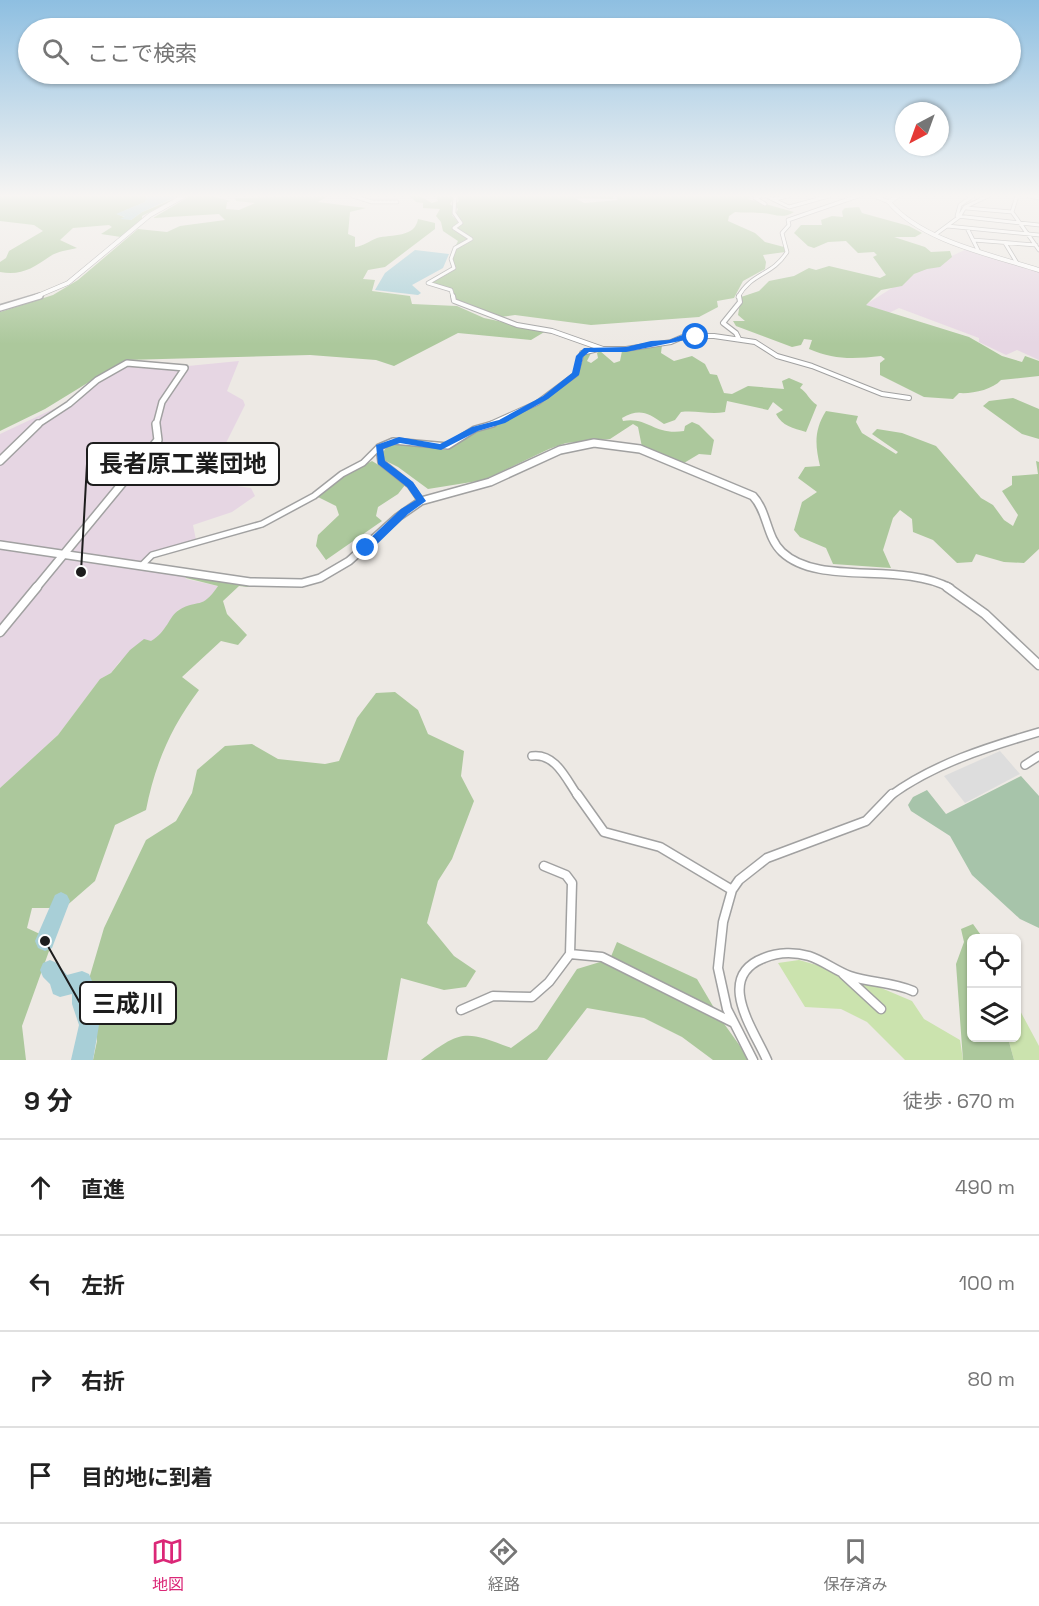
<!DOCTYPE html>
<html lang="ja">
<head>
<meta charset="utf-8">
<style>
  body { margin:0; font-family:"Space Grotesk","Noto Sans JP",sans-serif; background:#f6f6f6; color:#222 }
  .controls { position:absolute; right:18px; bottom:18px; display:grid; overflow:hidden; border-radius:9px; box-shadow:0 2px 4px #0004 }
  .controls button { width:54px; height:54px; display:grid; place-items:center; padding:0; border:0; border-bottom:2px solid #e0e0e0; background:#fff; color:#222; font:30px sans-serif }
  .compass { position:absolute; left:895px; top:102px; width:54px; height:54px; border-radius:50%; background:#fff; box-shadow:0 2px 4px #0004; rotate:221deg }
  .stop { position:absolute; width:18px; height:18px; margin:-14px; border:4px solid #1a73e8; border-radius:50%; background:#fff }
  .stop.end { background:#1a73e8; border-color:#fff; box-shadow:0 2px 6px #0008 }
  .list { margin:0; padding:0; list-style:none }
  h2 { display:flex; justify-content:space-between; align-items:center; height:78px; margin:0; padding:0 24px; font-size:26px }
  h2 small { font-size:20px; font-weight:400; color:#767676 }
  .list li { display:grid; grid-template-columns:39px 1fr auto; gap:18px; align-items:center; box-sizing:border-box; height:96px; padding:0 24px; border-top:2px solid #e0e0e0 }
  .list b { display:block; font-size:22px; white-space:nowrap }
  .list em { font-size:20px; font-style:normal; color:#767676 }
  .icon { flex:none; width:33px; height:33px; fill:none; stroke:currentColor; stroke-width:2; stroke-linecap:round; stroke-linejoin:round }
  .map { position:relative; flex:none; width:1039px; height:1060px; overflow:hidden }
  .search { position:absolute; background:#fff; box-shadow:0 2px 4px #0004; left:18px; right:18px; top:18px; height:66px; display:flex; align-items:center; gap:15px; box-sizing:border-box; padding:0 21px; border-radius:33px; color:#767676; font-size:22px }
  .sheet { height:462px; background:#fff }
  nav { display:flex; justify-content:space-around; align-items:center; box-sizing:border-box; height:84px; border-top:2px solid #e0e0e0; background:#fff; font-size:16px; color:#767676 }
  nav a { display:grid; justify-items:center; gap:3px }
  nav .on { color:#db2777 }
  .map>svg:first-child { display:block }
</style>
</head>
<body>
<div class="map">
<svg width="1039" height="1060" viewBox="0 0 1039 1060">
  <rect width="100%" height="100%" fill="#ede9e4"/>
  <path fill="#e6d6e3" d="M 969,248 L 1039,271 L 1039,360 L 1017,350 L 1006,355 L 979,342 L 979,338 L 899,308 L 889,313 L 865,305 L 919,271 Z
    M 126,361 L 188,366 L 239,361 L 227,391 L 243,400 L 245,405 L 222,451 L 184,451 L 173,471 L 142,472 L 135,477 L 173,477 L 251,488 L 255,496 L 232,512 L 193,525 L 196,540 L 150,554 L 141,568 L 185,575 L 186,579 L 218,586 L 206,603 L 178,610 L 160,636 L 120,661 L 111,673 L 100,679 L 58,735 L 0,788 L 0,434 L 64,404 L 92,380 Z"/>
  <path fill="#cbe3ae" d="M 799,960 L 848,974 L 912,1001 L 924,1019 L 960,1040 L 963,1060 L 905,1060 L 867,1022 L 841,1009 L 805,1007 L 778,963 Z
    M 1017,1005 L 1039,1046 L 1039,1060 L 1014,1060 L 1008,1038 L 1016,1038 Z"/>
  <path fill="#acc89c" d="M 0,196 L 147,196 L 145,202 L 117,214 L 131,220 L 142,212 L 181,196 L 142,216 L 142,219 L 121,237 L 101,234 L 112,227 L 109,225 L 73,228 L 60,240 L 77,248 C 68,250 55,252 49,257 C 33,268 21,276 0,272 L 0,262 L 6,258 L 9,251 L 43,231 L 34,225 L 0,221 Z
    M 190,196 L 211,196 L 231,201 L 227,202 L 226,209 L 239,210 L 255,203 L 236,201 L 235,198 L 328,196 L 318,202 L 366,208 L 350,212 L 348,234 L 355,237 L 355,247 C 364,246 369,241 377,238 C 392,234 415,238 418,219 L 435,223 L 435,229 L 385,267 L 368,270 L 363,279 L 375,280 L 372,291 L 410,296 L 412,304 L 457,306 L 484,318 L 546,331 L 531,340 L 458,333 L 394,366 L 376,360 L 310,355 L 125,360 L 45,409 L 0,431 L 0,312 L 53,295 L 78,280 L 138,229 L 167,232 L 180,226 L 225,220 L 219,214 L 153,218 Z
    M 410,196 L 420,196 L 432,203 L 438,201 L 436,196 L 454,197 L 450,204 L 455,208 L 452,215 L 459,223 L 452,228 L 470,240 L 455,247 L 458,241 L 443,231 L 441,222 L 436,216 L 440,209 L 423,208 L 423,203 L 416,202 Z
    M 457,196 L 612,196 L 614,199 L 575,198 L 584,203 L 618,200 L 616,196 L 752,196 L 748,199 L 794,212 C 782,220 773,213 760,213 C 751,212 744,213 735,212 L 729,216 L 728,221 L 755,233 L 765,242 L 784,247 L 785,252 L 763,255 L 766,262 L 765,269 L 743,281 L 734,298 L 717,301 L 718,307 L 699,317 L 591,325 L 515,315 L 501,317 L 456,301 L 453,290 L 430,283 L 455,269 L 452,258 L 456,249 L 473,240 L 456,227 L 463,222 L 455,215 L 458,209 L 454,205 L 459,201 Z
    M 859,207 L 862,213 L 909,226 L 922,233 L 915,237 L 894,237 L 925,247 L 931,252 L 950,251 L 952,257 L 940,267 L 927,269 L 914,274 L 902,286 L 881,290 L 866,305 L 969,337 L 1002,356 L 1022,362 L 1025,356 L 1039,361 L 1039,376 L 1001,380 C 992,390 972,394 959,393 L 953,399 L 924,397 L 880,375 L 880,363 L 885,359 L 881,356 C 854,359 834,360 809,349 L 812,340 L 804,339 L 801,345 L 792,347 L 736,326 L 733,321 L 745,321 L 738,315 L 741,297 L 759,291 L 769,281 L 794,276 L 809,268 L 816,270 L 829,266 L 880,278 L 886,275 L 873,257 L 877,255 L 874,252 L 858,253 L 846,241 L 828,242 L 814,248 L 808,246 L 794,233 L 801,225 L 822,225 L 821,220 L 832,216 L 843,217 L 842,211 L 845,208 Z
    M 662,345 L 661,353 L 674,361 L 692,356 L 705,364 L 710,374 L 717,375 L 724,393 L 732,394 L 748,386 L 784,389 L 782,381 L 789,378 L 803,384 L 800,388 C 807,392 809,400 817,405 L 806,432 C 793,428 782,426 776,414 L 783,410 L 773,402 L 768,410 L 727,401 L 725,412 C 710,415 696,410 681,412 L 675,420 L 664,424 C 648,413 640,408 622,418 L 623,421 C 647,416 655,436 684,431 L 685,426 L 692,422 L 699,425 L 714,440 L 711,455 L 699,454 L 684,463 L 642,447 L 638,427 L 633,424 L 610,439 L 566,443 L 549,449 L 484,480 L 428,489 L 398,467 L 384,460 L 381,455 L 388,445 L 402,442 L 446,450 L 476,430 L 505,421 L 520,413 L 575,375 C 582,368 579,360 585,352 L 591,353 L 587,361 L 591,363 L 598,358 L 597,353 L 600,351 L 614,363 L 620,361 L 622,351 Z
    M 1013,398 L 1039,409 L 1039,439 L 1022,434 L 983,406 L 989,401 Z
    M 826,411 L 858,416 L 856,422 L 862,433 L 896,454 L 898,452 L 872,434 L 877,429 L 902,433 L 936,446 L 981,498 L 993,505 L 1004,520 L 1013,526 L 1018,515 L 1002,491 L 1012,485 L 1012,476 L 1038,474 L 1036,461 L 1039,462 L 1039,549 L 1024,563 L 1004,562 L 976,554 L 972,562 L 957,563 L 933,540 L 913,532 L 912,519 L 900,510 L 893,518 L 883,550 L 891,568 L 833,564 L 826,548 L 800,537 L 794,530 L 802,502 L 817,492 L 798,478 L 805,467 L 820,466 C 815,445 814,430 826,411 Z
    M 372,461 L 397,476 L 405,485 L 398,494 L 378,507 L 376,516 L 382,521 L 326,560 L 316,546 L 318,535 L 339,515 L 336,506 L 316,496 L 338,479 Z
    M 185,575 L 251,585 L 248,587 L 239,586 L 223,601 L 227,614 L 247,635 L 238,645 L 221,641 L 182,677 L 199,690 C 171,727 155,764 146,810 L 115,825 L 95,881 L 64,908 L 32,908 L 27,928 L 53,940 L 22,1026 L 26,1060 L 0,1060 L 0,788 L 58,735 L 100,679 L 111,673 L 130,650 L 144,639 L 151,641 C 167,632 169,616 179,610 C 199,598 201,611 218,586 L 186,578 Z
    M 395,692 L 418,710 L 428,734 L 464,751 L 461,776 L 474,801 L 452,859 L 438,881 L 427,923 L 454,956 L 476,971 L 466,987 L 444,990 L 401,978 L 387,1060 L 93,1060 L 97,1041 L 89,979 L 104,928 L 146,840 L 176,821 L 192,793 L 197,770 L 225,746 L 252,744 L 278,759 L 325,764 L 339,761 L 357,718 L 376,693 Z
    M 973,924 L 983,938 L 972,939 L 972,1038 L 1008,1038 L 1014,1060 L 963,1060 L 956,964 L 964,942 L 961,929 Z
    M 617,942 L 697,979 L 720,1018 L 750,1060 L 713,1060 L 682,1037 L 644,1018 L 587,1008 L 547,1060 L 421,1060 C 461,1030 464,1030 511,1048 L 537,1029 L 577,969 L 610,959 Z"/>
  <path fill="#a7c4aa" d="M 1021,776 L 1039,796 L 1039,928 L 1020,919 L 972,875 L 950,836 L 911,811 L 908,805 L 913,797 L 927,790 L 946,814 Z"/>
  <path fill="#ddd" d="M 1000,751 L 1020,774 L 965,803 L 944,776 Z"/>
  <path fill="#a8cfd7" d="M 147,196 L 178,196 L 142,212 L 131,220 L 120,219 L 125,217 L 116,214 L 145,202 Z
    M 415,250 L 449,254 L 443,268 L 412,285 L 421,293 L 418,295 L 375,290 L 385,273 Z"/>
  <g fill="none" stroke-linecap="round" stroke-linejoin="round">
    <path fill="#a8cfd7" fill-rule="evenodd" d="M 61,892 L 67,895 L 70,901 L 52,948 L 45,951 L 38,948 L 35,941 L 55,895 Z
      M 50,960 L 57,963 L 67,975 L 82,971 L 89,974 L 92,981 L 92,1004 L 99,1025 L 93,1060 L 71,1060 L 79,1025 L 72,1004 L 72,994 L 60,997 L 53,994 L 50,984 L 43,977 L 40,970 L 43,963 Z"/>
    <g stroke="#a1a1a1" stroke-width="4.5">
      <path id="minor-far4" d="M 353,196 L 372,202 L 397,202
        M 761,196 L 755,198 L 765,204
        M 766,196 L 789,207 L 829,196
        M 874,196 L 889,202
        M 973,196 L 960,205 L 957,216 L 1039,225
        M 1017,196 L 1012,212 L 1039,250
        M 1029,196 L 1039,198
        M 775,199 L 788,196
        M 966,208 L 1012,212
        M 947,226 L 1039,235
        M 967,228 L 978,250
        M 936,234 L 959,217 L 965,207 L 988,196
        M 973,240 L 1036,245
        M 1005,243 L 1017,263
        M 453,297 L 451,290 L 428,283 L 454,268 L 451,259 L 455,248 L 471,239 L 454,228 L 461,223 L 454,213 L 455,196
        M 738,297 C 752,272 772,276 787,252 L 782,233 L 789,225 L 788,220 L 858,196"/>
    </g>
    <g stroke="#a1a1a1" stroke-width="6">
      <path id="minor-far3" d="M 453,296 L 454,301 L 517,325 L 552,331 L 603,349 L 626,349 L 671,342 L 685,336 L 714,336 L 755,342 L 777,356 L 812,366 L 882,394 L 909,398
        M 739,296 L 740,302 L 723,323 L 736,333 L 739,339
        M 488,425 L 537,403 L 576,374 L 582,353 L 598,349"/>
    </g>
    <g stroke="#a1a1a1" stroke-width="8">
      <path id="minor-far2" d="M 379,447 L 381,462 L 410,485 L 421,501
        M 142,565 L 152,555 L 262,524 L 314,496 L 342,474 L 363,463 L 379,447 L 393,441 L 448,446 L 475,429 L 493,424"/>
    </g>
    <g stroke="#a1a1a1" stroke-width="10">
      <path id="minor-far1" d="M 532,756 C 556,753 566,779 578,796
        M 1025,765 L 1039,756
        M 890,796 C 933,764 988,747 1039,732"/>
    </g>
    <g stroke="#a1a1a1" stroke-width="11">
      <path id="minor" d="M 577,794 L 604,832 L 660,847 L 732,890
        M 544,866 L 566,875 L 572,883 L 570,954
        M 843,974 L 881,1009
        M 461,1010 L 493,996 L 532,997 L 549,982 L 570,954 L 602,957 L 732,1022
        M 753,1060 L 727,1009 L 718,968 L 723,922 L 732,890 L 739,880 L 767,858 L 866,821 L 892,794
        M 767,1060 C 754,1030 714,977 764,958 C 778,952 795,952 809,956 C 824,961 836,971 850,976 C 871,983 893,982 913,991"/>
    </g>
    <g stroke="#a1a1a1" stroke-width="5">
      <path id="tertiary-far3" d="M 898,196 L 889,202 C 921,241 992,255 1039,270
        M 35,297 L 68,283 L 150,215 L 184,196"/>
    </g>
    <g stroke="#a1a1a1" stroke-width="8">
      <path id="tertiary-far2" d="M 0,308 L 40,296
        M 37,425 L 69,404 L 97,380 L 127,363 L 185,368 L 162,402 L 156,425"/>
    </g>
    <g stroke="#a1a1a1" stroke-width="10">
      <path id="tertiary-far1" d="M 0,461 L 38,424
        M 0,545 L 250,582 L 302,583 L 320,578 L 349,561 L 398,517 L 421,501 L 490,482 L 560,450 L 594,443 L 640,449 L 753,496 C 768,512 766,537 782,552 C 819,587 900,561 950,588
        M 36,588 L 158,440 L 156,424"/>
    </g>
    <g stroke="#a1a1a1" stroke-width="11">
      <path id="tertiary" d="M 947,587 L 985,614 L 1039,665
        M 0,632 L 37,587"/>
    </g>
    <use href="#minor-far4" stroke="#fff" stroke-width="3"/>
    <use href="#minor-far3" stroke="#fff" stroke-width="4"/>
    <use href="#minor-far2" stroke="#fff" stroke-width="5"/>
    <use href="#minor-far1" stroke="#fff" stroke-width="7"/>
    <use href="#minor" stroke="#fff" stroke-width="8"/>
    <use href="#tertiary-far3" stroke="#fff" stroke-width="4"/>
    <use href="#tertiary-far2" stroke="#fff" stroke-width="5"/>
    <use href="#tertiary-far1" stroke="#fff" stroke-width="7"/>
    <use href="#tertiary" stroke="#fff" stroke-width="8"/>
  </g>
  <linearGradient id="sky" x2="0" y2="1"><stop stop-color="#8ebfe1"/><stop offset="0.57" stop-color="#f7f5f3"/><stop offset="1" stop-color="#f7f5f3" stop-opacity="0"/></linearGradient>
  <rect width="1039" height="344" fill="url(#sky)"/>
  <path fill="#1a73e8" d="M 685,334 L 700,337 L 626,352 L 589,352 L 583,357 L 579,375 L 548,399 L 505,423 L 478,431 L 441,450 L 400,443 L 383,449 L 385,461 L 413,482 L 426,501 L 408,514 L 370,551 L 363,551 L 363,545 L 401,509 L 416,500 L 407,487 L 378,464 L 376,445 L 399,437 L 440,444 L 472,427 L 499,420 L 543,396 L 572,373 L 576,356 L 584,348 L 626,347 L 651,341 L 669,340 Z"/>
  <path fill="none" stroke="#1d1d1d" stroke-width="2" d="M81 572L87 464M45 941L80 1003"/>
  <g fill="#1d1d1d" stroke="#fff" stroke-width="2">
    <circle cx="81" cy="572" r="6"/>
    <circle cx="45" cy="941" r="6"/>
  </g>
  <g fill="#fff" stroke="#1d1d1d" stroke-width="2">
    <rect x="87" y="443" width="192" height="42" rx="6"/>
    <rect x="80" y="982" width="96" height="42" rx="6"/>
  </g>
  <g font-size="24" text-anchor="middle" font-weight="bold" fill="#1d1d1d">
    <text x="183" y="472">長者原工業団地</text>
    <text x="128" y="1012">三成川</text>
  </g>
</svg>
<div class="controls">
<button><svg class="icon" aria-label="locate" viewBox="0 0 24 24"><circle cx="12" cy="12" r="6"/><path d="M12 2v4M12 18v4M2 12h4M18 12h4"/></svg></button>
<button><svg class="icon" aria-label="layers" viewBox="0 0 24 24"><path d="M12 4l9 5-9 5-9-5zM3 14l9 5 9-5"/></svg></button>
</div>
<svg class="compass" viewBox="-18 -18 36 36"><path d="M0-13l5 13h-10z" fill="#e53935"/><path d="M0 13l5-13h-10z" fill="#767676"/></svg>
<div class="stop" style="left:696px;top:337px"></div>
<div class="stop end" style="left:366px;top:548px"></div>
<div class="search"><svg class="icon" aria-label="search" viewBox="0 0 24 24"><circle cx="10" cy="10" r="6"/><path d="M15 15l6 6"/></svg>ここで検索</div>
</div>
<section class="sheet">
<h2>9 分<small>徒歩 · 670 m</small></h2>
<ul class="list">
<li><svg class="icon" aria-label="ahead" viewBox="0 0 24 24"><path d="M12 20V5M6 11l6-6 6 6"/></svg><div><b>直進</b></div><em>490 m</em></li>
<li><svg class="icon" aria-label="left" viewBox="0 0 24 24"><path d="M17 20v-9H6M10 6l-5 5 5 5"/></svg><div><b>左折</b></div><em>100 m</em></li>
<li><svg class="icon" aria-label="right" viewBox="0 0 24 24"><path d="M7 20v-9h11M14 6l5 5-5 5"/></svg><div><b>右折</b></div><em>80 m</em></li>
<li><svg class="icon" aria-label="arrive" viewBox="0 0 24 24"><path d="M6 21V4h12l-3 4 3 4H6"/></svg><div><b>目的地に到着</b></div></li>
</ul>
</section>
<nav>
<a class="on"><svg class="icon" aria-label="map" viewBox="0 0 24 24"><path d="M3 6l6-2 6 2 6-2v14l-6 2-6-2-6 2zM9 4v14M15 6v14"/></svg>地図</a>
<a><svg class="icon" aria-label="directions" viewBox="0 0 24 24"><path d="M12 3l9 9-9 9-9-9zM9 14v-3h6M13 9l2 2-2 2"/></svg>経路</a>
<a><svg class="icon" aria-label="saved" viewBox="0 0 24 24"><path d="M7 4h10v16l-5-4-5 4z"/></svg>保存済み</a>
</nav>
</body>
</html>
